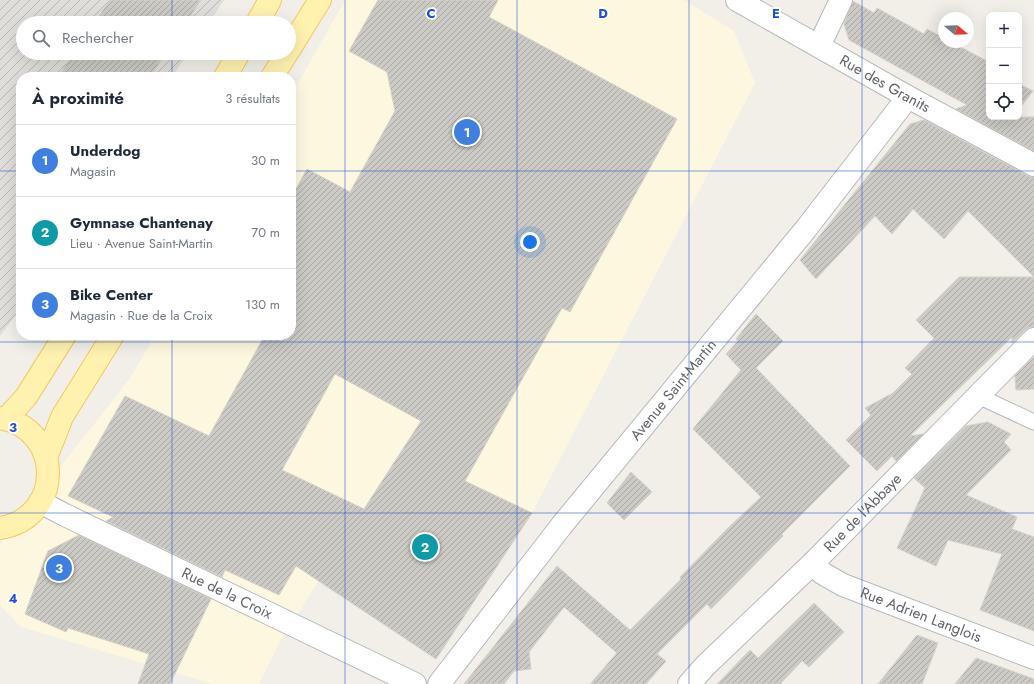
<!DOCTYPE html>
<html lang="fr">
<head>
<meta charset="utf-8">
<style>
  body { margin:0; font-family:Jost,sans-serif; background:#f2f2f3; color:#1f2937 }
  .controls { position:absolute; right:12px; top:12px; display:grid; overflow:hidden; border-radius:8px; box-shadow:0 4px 16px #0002 }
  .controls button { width:36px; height:36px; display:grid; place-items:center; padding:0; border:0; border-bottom:1px solid #e0e1e3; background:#fff; color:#1f2937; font:20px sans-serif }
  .compass { position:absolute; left:938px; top:12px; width:36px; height:36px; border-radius:50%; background:#fff; box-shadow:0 4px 16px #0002; rotate:109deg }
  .you { position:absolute; left:530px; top:242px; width:14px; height:14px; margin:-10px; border:3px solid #fff; border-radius:50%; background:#1a73e8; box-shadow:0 0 0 6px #1a73e833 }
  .badge { display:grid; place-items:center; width:26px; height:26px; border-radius:50%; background:#7c3aed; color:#fff; font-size:13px; font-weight:700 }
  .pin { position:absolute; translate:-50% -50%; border:2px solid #fff; box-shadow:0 1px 4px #0006 }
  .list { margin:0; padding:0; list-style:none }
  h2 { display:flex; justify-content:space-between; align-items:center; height:52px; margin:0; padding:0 16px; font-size:17px }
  h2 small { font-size:13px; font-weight:400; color:#747a83 }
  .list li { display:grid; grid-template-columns:26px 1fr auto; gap:12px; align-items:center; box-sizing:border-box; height:72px; padding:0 16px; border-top:1px solid #e0e1e3 }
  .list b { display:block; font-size:15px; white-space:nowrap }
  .list p { margin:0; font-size:13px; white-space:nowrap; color:#747a83 }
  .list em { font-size:13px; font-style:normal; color:#747a83 }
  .icon { flex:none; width:22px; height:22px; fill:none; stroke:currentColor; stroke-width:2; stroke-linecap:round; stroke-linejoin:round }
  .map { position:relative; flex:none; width:1034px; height:684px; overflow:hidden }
  .search { position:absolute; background:#fff; box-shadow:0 4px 16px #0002; left:16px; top:16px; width:280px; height:44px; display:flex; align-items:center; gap:10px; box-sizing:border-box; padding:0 14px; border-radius:22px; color:#747a83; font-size:15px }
  .panel { position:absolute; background:#fff; box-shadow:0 4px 16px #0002; left:16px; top:72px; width:280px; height:268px; border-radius:16px }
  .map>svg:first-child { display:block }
</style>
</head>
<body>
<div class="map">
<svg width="1034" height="684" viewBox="0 0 1034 684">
  <defs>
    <pattern id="industrial-furrows" width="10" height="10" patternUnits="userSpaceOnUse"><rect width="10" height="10" fill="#e0deda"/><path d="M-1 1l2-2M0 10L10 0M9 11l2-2" fill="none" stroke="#b9b8b5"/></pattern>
    <pattern id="building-hatch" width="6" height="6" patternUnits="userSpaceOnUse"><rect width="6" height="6" fill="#cccac5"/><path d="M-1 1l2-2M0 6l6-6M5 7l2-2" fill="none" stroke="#a9a8a4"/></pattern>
  </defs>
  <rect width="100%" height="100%" fill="#f1efe8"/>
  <path fill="#fef7e0" d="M 345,0 L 684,0 L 734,31 L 755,83 L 532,513 L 401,452 L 280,641 L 259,684 L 213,684 L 21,627 L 0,605 L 0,544 L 131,377 L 155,335 L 291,335 L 291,96 Z"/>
  <path fill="url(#industrial-furrows)" d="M 0,0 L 224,0 L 209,23 L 23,23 L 23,53 L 188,53 L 172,77 L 21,77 L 21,308 L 0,336 Z"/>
  <path fill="url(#building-hatch)" stroke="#d6d1c6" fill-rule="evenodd" d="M 110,0 L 201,0 L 186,23 L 94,23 Z
    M 378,0 L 498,0 L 489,17 L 677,119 L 570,312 L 562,308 L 465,481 L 532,513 L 436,659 L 296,566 L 279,595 L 225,570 L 222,577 L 106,521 L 113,517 L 68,496 L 125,396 L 209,436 L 265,335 L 291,335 L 291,198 L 307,169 L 350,192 L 395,111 L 387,72 L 349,51 ZM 335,374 L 421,421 L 364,509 L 282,470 Z
    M 853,1 L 874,13 L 877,8 L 924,34 L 927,29 L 944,38 L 944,42 L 951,42 L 989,62 L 989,117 L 1034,117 L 1034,151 L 956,109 L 967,105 L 849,40 L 844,24 Z
    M 74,53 L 166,53 L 150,77 L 58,77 Z
    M 1019,84 L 1033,91 L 1019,109 Z
    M 924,120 L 1028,176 L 1034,177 L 1034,327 L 1030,327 L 1025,330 L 1012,343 L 1012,337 L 910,436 L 923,434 L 896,461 L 892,456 L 877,471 L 846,440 L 871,415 L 865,408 L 893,393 L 912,374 L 905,368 L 934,338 L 916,320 L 959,277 L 1034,277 L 968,211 L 944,239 L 913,209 L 892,234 L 875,216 L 816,279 L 800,260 L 910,124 Z
    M 756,314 L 783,341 L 756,368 L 850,466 L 782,534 L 783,536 L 711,609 L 707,604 L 657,654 L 666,661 L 646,684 L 590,684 L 617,653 L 564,607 L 529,652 L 531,669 L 514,671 L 504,684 L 464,684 L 557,566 L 630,630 L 681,579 L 680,577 L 729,527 L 761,497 L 693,429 L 741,370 L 726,354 L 738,341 L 736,339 Z
    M 1034,357 L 1034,389 L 1016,390 L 1015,376 Z
    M 988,422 L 1011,434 L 1004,442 L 1011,450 L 966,495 L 1017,517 L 1012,529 L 1034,537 L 1034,631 L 980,610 L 1002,554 L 948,540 L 936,566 L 897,548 L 925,488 L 914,478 L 966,426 Z
    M 631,472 L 652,492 L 624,520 L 607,503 Z
    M 79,535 L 211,599 L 170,684 L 138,684 L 149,654 L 68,628 L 66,632 L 25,614 L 48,551 Z
    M 814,603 L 844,632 L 809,667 L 802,661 L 781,683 L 782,684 L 717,684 L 750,650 L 758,658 Z
    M 917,635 L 938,643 L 922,684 L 878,684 Z
    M 976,658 L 1034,679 L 1034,684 L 955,684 Z"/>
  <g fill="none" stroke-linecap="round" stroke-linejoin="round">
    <g stroke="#b5b8bc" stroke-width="17">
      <path id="service" d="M 978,396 L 1034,422"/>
    </g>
    <g stroke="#b5b8bc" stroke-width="24">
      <g id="minor">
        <path id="s1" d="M 737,0 L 908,97 L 1034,165"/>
        <path d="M 819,46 L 841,0"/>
        <path id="s2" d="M 40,502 L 65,515 L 415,684"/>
        <path id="s3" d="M 813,563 L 822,573 L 843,585 L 1034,658"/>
        <path id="s4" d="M 439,684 L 562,525 L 805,230 L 908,97"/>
        <path id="s5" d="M 689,684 L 705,666 L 813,563 L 1034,339"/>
      </g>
    </g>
    <g stroke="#f2c960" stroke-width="24">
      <path id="primary" d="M 257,23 L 270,0
        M 289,50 L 320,0
        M 225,77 L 239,53
        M 272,77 L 287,53
        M 0,418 C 64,429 64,518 0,528
        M 6,419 L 26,397 L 65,335
        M 46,458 L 62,417 L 113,335"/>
    </g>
    <use href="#service" stroke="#fff" stroke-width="15"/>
    <use href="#minor" stroke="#fff" stroke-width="22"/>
    <use href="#primary" stroke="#fff2af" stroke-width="22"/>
  </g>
  <path fill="none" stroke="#1d4ed8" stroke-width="1" stroke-opacity="0.55" d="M 172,0 L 172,23M 345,0 L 345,684M 517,0 L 517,684M 689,0 L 689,684M 862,0 L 862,684M 172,53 L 172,77M 0,171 L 21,171M 291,171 L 1034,171M 172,335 L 172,684M 0,342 L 1034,342M 0,513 L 1034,513"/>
  <g text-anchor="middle" stroke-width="3.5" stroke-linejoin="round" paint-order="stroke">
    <g font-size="15" fill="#5f6368" stroke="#fff">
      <text dy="5" stroke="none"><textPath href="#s1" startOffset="170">Rue des Granits</textPath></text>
      <text dy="5" stroke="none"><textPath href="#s4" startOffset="376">Avenue Saint-Martin</textPath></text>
      <text dy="5" stroke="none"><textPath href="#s5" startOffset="244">Rue de l'Abbaye</textPath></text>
      <text dy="5" stroke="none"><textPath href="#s2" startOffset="208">Rue de la Croix</textPath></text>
      <text dy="5" stroke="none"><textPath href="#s3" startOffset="121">Rue Adrien Langlois</textPath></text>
    </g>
  </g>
  <g font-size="13" text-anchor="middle" font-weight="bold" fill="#1d4ed8" stroke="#fff" stroke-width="3.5" stroke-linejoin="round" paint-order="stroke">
    <text x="431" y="18">C</text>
    <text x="603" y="18">D</text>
    <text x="776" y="18">E</text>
    <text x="13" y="432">3</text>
    <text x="13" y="603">4</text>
  </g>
</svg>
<div class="controls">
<button>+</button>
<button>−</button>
<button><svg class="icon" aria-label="locate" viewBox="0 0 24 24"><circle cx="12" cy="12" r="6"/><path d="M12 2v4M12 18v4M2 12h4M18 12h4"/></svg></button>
</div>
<svg class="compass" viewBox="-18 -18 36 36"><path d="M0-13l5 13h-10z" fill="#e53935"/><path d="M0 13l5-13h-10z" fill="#747a83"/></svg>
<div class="you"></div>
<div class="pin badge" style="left:467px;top:132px;background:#3f7fe0">1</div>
<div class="pin badge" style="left:425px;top:547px;background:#0f9aa8">2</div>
<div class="pin badge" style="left:59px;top:568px;background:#3f7fe0">3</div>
<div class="search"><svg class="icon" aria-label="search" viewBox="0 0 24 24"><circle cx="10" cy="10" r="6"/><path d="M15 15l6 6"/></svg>Rechercher</div>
<section class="panel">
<h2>À proximité<small>3 résultats</small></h2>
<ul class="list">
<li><span class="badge" style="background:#3f7fe0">1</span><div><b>Underdog</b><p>Magasin</p></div><em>30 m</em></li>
<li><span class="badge" style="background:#0f9aa8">2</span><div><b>Gymnase Chantenay</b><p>Lieu · Avenue Saint-Martin</p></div><em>70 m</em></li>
<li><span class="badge" style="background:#3f7fe0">3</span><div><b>Bike Center</b><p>Magasin · Rue de la Croix</p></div><em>130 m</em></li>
</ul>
</section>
</div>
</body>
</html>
